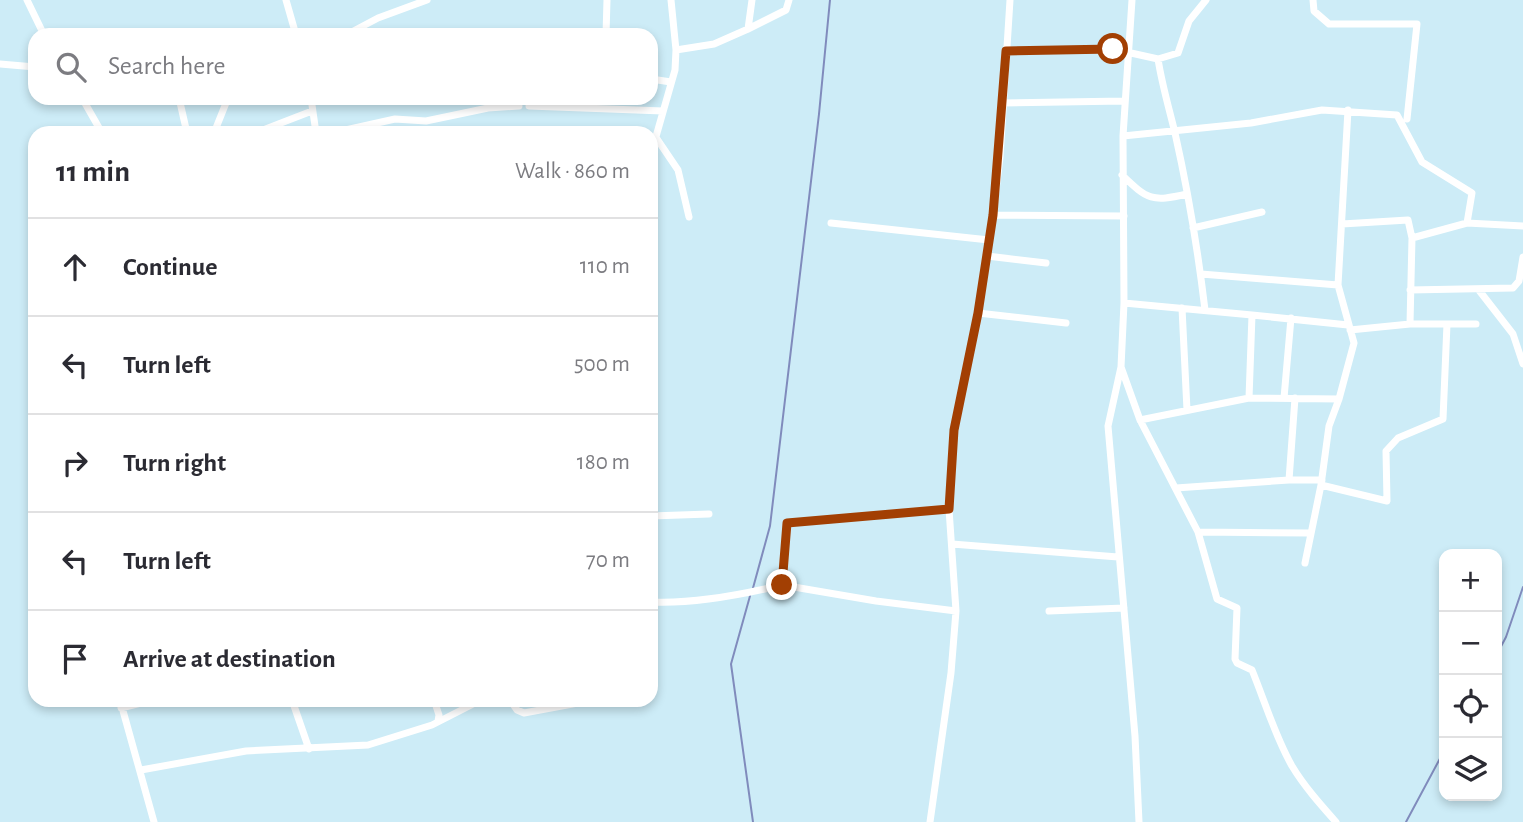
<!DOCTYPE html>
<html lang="en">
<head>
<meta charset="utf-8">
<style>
  body { margin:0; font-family:"Alegreya Sans",sans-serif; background:#f7f7f7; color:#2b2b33 }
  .controls { position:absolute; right:21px; bottom:21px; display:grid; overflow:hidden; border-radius:14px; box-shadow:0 4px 10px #0003 }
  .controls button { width:63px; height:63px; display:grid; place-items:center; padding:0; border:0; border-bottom:2px solid #e1e1e2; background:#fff; color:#2b2b33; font:35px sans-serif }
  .stop { position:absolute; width:21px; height:21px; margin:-16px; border:5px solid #a23f03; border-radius:50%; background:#fff }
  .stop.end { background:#a23f03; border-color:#fff; box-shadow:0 2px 7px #0008 }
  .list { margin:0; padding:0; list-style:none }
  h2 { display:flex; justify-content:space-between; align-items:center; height:91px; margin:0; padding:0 28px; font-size:30px }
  h2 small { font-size:23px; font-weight:400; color:#7c7c81 }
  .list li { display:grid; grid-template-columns:46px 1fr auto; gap:21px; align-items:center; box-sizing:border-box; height:98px; padding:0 28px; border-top:2px solid #e1e1e2 }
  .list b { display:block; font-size:26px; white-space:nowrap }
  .list em { font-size:23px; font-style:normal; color:#7c7c81 }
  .icon { flex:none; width:38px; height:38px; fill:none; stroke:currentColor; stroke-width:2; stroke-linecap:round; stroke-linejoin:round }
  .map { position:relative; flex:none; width:1523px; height:822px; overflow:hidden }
  .search { position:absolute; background:#fff; box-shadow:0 4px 10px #0003; left:28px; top:28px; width:630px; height:77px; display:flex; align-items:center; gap:18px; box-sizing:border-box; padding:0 24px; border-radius:21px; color:#7c7c81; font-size:26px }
  .panel { position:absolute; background:#fff; box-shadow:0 4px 10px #0003; left:28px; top:126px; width:630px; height:581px; border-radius:21px }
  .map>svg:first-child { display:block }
</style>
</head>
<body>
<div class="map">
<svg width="1523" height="822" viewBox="0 0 1523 822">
  <rect width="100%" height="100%" fill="#cdecf7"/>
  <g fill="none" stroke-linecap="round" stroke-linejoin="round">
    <path stroke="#808bbc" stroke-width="2" d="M 753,588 L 770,526 L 819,114 L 830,0
      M 750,596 L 731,664 L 753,822
      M 1497,654 L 1506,637 L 1523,587
      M 1406,822 L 1444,751"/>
    <path stroke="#fff" stroke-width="7" d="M 27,0 L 44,35
      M 286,0 L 296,35
      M 1132,0 L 1123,136 L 1124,303 L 1121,367 L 1140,420 L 1198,532 L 1217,599 L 1237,608 L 1235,659 L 1237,663 L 1252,670 C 1265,702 1275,736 1292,766 C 1304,786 1320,804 1336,822
      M 1313,0 L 1314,11 L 1329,24 L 1417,24 L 1407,119
      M 748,29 L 786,10 L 789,0
      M 346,35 L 378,18 L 427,0
      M 606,35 L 607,0
      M 676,50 L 714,44 L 748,29 L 752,0
      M 1006,51 L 1113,49 L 1158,59 C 1162,85 1169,108 1175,133 C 1188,191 1198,251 1205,310
      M 1158,59 L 1178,53 L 1189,21 L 1206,0
      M 0,64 L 35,67
      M 651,79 L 671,82
      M 82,98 L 102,133
      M 179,98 L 187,133
      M 311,98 L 316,133
      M 1002,103 L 1124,101
      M 529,106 L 663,111
      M 214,133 L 228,98
      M 255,133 L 312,111
      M 332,133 L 395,119 L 426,121 L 488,108 L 519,106
      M 655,136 L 678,170 L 689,217
      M 1123,136 L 1251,123 L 1322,110 L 1397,115 L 1422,162 L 1472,193 L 1467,223
      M 651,154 L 675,70 L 676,50 L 671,0
      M 1122,175 C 1148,200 1152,202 1187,194
      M 993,215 L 1124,216
      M 831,223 L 989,240
      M 1342,224 L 1408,220 L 1412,238 L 1410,324
      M 1193,228 L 1262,212
      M 1412,238 L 1467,223 L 1523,226
      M 987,256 L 1046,263
      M 1201,274 L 1338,285
      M 1478,289 L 1513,334 L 1523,364
      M 1410,290 L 1513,288 L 1519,281 L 1523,257
      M 1124,303 L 1252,315 L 1249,398 L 1339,399
      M 1182,308 L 1187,410
      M 978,313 L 1066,323
      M 1252,315 L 1348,325
      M 1350,330 L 1410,324 L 1476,324
      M 1121,367 L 1108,426 L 1135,736 L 1139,822
      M 1284,398 L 1291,318
      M 1140,420 L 1249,398
      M 1289,480 L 1322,480
      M 1321,485 L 1387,501 L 1386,451 L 1398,438 L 1443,419 L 1447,324
      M 1176,488 L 1289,480 L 1295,398
      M 651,516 L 709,514
      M 1198,532 L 1311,533
      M 952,544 L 1118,557
      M 1305,563 L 1321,485 L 1329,426 L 1339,399 L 1354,343 L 1338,285 L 1348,110
      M 782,585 L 876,601 L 956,611
      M 651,602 C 694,604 741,595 782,585 L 787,523 L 949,509
      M 1049,611 L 1124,608
      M 120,700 L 154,822
      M 292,700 L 309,749
      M 434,700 L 439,715 L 438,721
      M 510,700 L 517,710 L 524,713 L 594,700
      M 121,708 L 153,700
      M 141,770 L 246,751 L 368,745 L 432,725 L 481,700
      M 930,822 L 951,673 L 956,611 L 949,509 L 954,430 L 978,313 L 993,215 L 1000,157 L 1010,0"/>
  </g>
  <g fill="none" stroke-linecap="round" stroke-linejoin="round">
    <path stroke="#a23f03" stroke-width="9" d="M 782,585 L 787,523 L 949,509 L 954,430 L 978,313 L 993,215 L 1006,51 L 1113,49"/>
  </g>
</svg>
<div class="controls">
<button>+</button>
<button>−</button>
<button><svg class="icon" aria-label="locate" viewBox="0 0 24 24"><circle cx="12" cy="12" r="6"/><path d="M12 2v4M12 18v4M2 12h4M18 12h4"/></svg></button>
<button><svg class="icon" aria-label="layers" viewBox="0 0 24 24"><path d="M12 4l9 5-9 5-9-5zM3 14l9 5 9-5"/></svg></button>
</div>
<div class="stop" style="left:1113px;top:49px"></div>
<div class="stop end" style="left:782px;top:585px"></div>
<div class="search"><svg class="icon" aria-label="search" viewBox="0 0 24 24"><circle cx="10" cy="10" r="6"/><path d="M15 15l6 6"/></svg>Search here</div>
<section class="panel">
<h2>11 min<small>Walk · 860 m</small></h2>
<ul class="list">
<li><svg class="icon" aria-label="ahead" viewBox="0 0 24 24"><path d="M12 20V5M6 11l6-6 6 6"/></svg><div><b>Continue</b></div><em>110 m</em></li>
<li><svg class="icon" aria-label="left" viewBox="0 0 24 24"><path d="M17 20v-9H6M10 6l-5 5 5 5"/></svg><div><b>Turn left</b></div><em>500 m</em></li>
<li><svg class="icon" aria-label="right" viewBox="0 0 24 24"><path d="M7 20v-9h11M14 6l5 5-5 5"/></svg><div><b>Turn right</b></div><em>180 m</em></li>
<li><svg class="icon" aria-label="left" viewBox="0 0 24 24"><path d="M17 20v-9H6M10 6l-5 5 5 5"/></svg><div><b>Turn left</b></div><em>70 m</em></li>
<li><svg class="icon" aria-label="arrive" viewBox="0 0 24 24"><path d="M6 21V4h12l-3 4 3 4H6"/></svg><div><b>Arrive at destination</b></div></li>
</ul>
</section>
</div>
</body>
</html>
